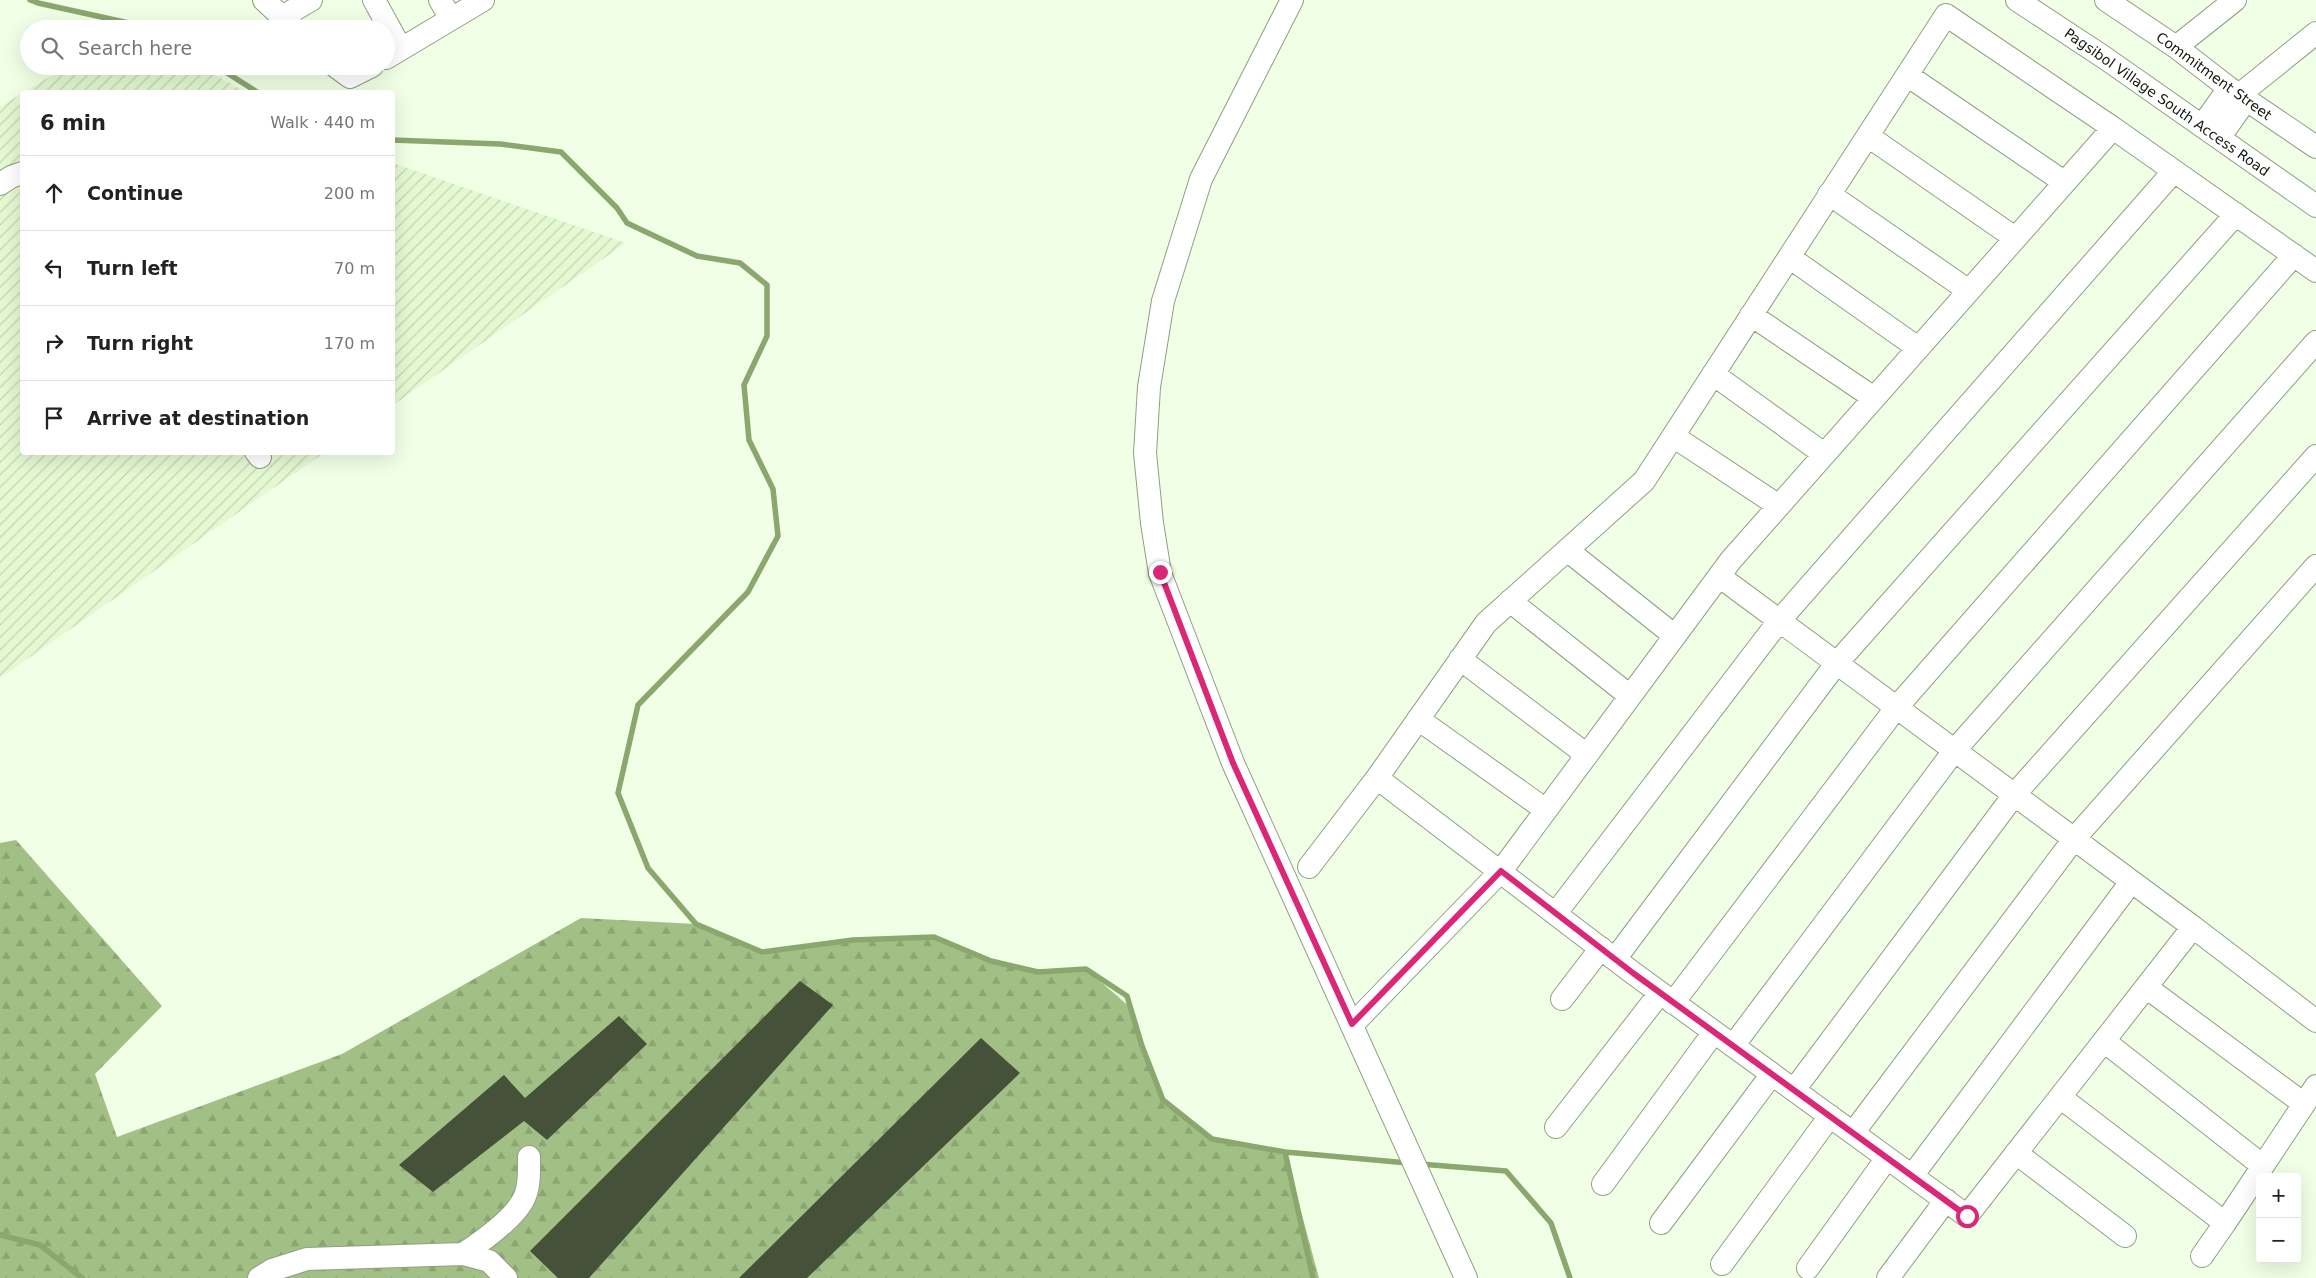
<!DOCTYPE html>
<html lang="en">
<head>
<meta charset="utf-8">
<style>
  body { margin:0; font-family:"DejaVu Sans",sans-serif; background:#f2f2f2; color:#222 }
  .controls { position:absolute; right:15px; bottom:15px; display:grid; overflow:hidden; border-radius:5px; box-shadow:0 5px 20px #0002 }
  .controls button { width:45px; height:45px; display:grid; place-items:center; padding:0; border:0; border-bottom:1px solid #e0e0e0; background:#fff; color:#222; font:25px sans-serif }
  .stop { position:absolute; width:15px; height:15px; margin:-11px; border:4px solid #db2777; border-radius:50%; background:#fff }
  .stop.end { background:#db2777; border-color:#fff; box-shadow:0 1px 5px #0008 }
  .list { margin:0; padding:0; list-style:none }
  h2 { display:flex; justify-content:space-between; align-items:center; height:65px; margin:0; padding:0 20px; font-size:21px }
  h2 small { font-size:16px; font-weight:400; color:#767676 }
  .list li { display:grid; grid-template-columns:32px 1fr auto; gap:15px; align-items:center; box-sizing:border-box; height:75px; padding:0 20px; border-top:1px solid #e0e0e0 }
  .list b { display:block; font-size:19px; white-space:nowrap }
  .list em { font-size:16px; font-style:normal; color:#767676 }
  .icon { flex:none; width:28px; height:28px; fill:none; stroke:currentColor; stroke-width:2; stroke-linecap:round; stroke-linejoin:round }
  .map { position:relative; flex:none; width:2316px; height:1278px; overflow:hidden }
  .search { position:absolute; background:#fff; box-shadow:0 5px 20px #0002; left:20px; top:20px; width:375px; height:55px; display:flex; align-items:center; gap:12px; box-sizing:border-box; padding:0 18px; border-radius:28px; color:#767676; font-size:19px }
  .panel { position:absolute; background:#fff; box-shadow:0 5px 20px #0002; left:20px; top:90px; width:375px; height:365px; border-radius:5px }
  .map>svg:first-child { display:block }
</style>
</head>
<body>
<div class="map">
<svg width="2316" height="1278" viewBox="0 0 2316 1278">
  <defs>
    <pattern id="industrial-furrows" width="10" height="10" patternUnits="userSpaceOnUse" patternTransform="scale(1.25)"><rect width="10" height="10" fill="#e4f9d2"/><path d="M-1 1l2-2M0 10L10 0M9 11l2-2" fill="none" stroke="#c3d5b3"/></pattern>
    <pattern id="forest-firs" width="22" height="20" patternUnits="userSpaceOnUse" patternTransform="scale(1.25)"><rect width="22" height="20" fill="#a2c085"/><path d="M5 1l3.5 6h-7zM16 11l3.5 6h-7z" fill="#8ba472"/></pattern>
  </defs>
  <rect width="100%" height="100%" fill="#f1ffe6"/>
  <path fill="url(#industrial-furrows)" d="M 68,66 L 198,66 L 246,92 L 24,92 Z
    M 22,93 L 22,452 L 324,453 L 0,678 L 0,107 Z
    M 393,163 L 626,243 L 393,405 Z"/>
  <path fill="url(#forest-firs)" d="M 16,840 L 162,1006 L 95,1074 L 117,1137 L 342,1054 L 581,918 L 696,924 L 762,952 L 851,940 L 939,939 L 993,962 L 1038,972 L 1086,969 L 1131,1008 L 1163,1100 L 1212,1139 L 1285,1152 L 1319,1278 L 0,1278 L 0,843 Z"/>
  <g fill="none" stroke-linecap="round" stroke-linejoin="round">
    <path stroke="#8aa76d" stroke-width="5.5" d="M 30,0 L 38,3 L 156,29
      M 216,66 L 257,92
      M 392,140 L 500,144 L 561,152 L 617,208 L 627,223 L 697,256 L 740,263 L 767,285 L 767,336 L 744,385 L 749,440 L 773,489 L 778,536 L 748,592 L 638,705 L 618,793 L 648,868 L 696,924 L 762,952 L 853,940 L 934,937 L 991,961 L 1038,972 L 1086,969 L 1127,996 L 1142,1046 L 1163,1100 L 1212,1139 L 1285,1152 L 1408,1163
      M 1285,1152 L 1313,1278
      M 1420,1164 L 1506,1171 L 1551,1223 L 1570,1278
      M 0,1235 L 40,1245 L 82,1278"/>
  </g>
  <path fill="#455239" d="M 800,981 L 833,1005 L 589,1278 L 558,1278 L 530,1251 Z
    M 619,1016 L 647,1044 L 547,1140 L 524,1121 L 433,1192 L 399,1165 L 504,1075 L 525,1098 Z
    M 981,1038 L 1020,1073 L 807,1278 L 739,1278 Z"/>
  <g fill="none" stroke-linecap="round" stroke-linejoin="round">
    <g stroke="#909f82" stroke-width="24">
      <path id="minor" d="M 264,0 L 295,29
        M 374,0 L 401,49
        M 440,0 L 451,19
        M 1292,0 L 1201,179 L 1163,301 L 1149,387 L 1145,453 L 1152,523 L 1160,573 L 1233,763 L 1466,1278
        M 2017,0 L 2105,58 L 2316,206
        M 2106,0 L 2176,47 L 2229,88 L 2316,147
        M 282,17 L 311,0
        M 2176,47 L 2235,0
        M 386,58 L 483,0
        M 335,66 L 350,77 L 372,66
        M 1907,75 L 2064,182
        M 2239,95 L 2316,33
        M 2202,126 L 2229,88
        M 1868,136 L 2015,238
        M 2219,138 L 2246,100
        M 0,184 L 11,177 L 22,173
        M 1829,194 L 1969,291
        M 1789,257 L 1918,348
        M 1751,315 L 1874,398
        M 1713,374 L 1824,454
        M 1673,436 L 1779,506
        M 256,452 L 260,457
        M 1567,550 L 1675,636
        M 1719,576 L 2193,927 L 1967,1216 L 1633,973 L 1377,778 L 1486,623 L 1644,481 L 1946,15 L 2113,128
        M 1510,601 L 1630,696
        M 1460,659 L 1587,755
        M 1418,719 L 1546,810
        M 1309,867 L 1377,778
        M 1556,913 L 1779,621 L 2174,171
        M 2193,927 L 2316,1021
        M 1615,959 L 1836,664 L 2236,214
        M 2146,987 L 2304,1104
        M 1562,999 L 1601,948
        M 1673,1003 L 1896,708 L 2294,255
        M 1352,1025 L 1501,871 L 1731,560 L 2113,128 L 2316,271
        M 2104,1041 L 2263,1166
        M 1733,1046 L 1954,751 L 2316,342
        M 1794,1090 L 2014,795 L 2316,456
        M 2060,1097 L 2225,1223 L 2316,1086
        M 1556,1127 L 1660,993
        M 1853,1133 L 2074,839 L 2316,566
        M 2016,1153 L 2125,1236
        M 1912,1176 L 2131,882
        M 1603,1184 L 1714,1032
        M 1661,1223 L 1772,1074
        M 463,1254 C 481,1242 517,1217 525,1196 C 530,1184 529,1169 529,1157
        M 2202,1256 L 2225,1223
        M 1722,1264 L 1830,1116
        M 1808,1268 L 1887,1158
        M 259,1278 L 272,1270 L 307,1259 L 463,1254 L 489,1261 L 506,1278
        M 1888,1278 L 1946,1200"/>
    </g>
    <use href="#minor" stroke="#fff" stroke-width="22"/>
  </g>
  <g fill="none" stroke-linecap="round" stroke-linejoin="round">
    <path stroke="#db2777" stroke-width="6" d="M 1160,572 L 1233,763 L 1352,1024 L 1501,871 L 1633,973 L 1967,1216"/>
  </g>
  <g text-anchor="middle" stroke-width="5" stroke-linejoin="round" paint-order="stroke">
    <g font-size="14" fill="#14190f" stroke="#fff">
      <text transform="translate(2214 76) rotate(36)" y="5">Commitment Street</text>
      <text transform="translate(2167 102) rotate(35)" y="5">Pagsibol Village South Access Road</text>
    </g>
  </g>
</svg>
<div class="controls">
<button>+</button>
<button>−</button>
</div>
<div class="stop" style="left:1967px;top:1216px"></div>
<div class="stop end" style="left:1160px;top:572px"></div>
<div class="search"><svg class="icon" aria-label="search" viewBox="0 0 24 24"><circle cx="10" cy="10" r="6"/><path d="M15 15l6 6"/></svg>Search here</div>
<section class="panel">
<h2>6 min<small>Walk · 440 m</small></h2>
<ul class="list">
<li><svg class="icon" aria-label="ahead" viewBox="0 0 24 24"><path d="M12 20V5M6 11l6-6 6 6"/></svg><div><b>Continue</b></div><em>200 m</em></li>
<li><svg class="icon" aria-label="left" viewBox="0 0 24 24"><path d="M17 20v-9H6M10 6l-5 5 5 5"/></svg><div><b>Turn left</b></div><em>70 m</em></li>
<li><svg class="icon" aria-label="right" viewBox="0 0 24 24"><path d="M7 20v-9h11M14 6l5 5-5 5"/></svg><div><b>Turn right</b></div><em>170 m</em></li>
<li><svg class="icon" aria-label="arrive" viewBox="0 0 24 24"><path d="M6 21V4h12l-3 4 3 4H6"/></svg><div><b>Arrive at destination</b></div></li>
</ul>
</section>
</div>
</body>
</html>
